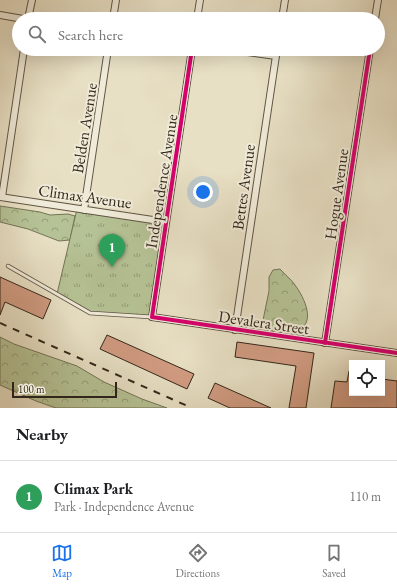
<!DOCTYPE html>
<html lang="en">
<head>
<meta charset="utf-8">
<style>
  body { margin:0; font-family:"EB Garamond",serif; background:#f6f6f6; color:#202124 }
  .controls { position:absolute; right:12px; bottom:12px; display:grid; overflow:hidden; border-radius:0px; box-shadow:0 4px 16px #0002 }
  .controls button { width:36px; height:36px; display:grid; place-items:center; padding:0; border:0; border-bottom:1px solid #e0e0e0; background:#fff; color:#202124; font:20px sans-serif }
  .scale { position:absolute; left:12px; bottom:10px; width:105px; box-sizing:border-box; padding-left:4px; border:2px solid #312619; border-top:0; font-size:11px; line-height:14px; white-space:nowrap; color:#312619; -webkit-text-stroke:3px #f0ebd9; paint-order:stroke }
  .you { position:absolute; left:203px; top:192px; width:14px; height:14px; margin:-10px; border:3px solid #fff; border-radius:50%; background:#1a73e8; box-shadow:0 0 0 6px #1a73e833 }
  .badge { display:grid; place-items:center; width:26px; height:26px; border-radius:50%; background:#1a73e8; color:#fff; font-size:13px; font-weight:700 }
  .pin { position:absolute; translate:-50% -33px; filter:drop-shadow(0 1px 2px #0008) }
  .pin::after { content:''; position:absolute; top:21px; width:14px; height:12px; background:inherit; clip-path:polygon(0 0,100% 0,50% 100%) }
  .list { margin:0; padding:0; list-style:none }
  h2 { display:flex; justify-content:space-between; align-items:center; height:52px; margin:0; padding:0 16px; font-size:17px }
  h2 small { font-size:13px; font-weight:400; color:#757577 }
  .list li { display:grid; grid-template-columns:26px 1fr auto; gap:12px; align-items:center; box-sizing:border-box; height:72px; padding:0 16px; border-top:1px solid #e0e0e0 }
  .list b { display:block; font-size:15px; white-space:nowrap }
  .list p { margin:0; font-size:13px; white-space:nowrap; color:#757577 }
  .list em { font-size:13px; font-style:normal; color:#757577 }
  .icon { flex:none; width:22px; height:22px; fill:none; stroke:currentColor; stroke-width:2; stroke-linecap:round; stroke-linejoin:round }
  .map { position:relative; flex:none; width:397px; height:408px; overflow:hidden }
  .search { position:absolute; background:#fff; box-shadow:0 4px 16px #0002; left:12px; right:12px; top:12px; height:44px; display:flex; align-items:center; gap:10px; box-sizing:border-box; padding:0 14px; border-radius:22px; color:#757577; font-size:15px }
  .sheet { height:124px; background:#fff }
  nav { display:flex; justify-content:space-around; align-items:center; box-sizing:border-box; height:56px; border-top:1px solid #e0e0e0; background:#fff; font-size:11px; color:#757577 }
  nav a { display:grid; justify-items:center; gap:2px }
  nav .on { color:#1a73e8 }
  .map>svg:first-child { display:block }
</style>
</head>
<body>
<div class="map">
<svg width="397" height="408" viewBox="0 0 397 408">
  <defs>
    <pattern id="forest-crowns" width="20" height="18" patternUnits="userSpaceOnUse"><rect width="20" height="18" fill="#b5c295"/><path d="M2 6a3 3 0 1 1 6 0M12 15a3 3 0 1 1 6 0" fill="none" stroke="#949d79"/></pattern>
    <pattern id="park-tufts" width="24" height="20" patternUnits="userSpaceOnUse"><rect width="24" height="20" fill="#b5c295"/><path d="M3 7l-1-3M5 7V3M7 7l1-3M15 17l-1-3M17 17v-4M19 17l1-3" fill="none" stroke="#949d79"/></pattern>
  </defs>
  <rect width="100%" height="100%" fill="#e8e0c5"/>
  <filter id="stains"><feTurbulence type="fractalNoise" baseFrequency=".005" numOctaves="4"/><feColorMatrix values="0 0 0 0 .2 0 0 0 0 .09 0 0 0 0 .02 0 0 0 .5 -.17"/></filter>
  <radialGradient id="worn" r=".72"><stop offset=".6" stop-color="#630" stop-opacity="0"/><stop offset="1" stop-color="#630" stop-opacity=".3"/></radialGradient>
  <path fill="url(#forest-crowns)" stroke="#737457" d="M 0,206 L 40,212 L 50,215 L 68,214 L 75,216 L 70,240 L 59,241 L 28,229 L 0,222 Z
    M 280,269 C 285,275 291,279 295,285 C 304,297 318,325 295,331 C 284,334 272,331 261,330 L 269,291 L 269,277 L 273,270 Z
    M 0,337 L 14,344 L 77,366 L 104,382 L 142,399 L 167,408 L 56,408 L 36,401 L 0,385 Z"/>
  <path fill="url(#park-tufts)" stroke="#737457" d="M 77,209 L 166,222 L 152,317 L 90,313 L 57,294 Z"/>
  <path fill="#d29c83" stroke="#312619" d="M 0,277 L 51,300 L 43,319 L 5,302 L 0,315 Z
    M 107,335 L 194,374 L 187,389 L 100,349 Z
    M 237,342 L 314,353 L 306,408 L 289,408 L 296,366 L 235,357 Z
    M 349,371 L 352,371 L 352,393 L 382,393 L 382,379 L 397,381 L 397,408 L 331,408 L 335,381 L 347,382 Z
    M 215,383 L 271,408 L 230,408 L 208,398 Z"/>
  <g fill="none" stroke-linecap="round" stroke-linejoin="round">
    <g stroke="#5f5444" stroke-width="4.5">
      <path id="lane" d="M 8,266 L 90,313 L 152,317"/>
    </g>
    <g stroke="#5f5444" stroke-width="8">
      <path id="street" d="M 0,15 L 23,19
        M 28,19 L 32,0
        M 113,19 L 116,0
        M 197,19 L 200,0
        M 282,19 L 285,0
        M 375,19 L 378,0
        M 192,49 L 152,317 L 397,353
        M 226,49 L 276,56
        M 0,197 L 166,222
        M 2,197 L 24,49
        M 84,210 L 108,49
        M 235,330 L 277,49
        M 325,343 L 370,49"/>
    </g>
    <use href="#lane" stroke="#f0ebd9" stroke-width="3"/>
    <use href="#street" stroke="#f0ebd9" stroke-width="6"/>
    <path stroke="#312619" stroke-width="2" stroke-dasharray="7 7" stroke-linecap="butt" d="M 0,323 L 192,408"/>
    <g stroke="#f0ebd9" stroke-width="6">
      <path id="cycleway" d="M 192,49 L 152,317 L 397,353
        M 325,343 L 370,49"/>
    </g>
    <use href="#cycleway" stroke="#d6006c" stroke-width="4"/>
  </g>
  <g text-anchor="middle" stroke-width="4" stroke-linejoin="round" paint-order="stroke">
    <g font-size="16" fill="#312619" stroke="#f0ebd9">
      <text transform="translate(84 128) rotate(-81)" y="6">Belden Avenue</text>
      <text transform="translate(161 181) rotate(-81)" y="6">Independence Avenue</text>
      <text transform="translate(243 187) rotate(-82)" y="6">Bettes Avenue</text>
      <text transform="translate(336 194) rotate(-82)" y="6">Hogue Avenue</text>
      <text transform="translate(85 196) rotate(8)" y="6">Climax Avenue</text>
      <text transform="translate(264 322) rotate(8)" y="6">Devalera Street</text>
    </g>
  </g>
  <rect width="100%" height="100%" filter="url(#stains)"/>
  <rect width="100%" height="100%" fill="url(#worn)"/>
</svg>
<div class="controls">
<button><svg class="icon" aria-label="locate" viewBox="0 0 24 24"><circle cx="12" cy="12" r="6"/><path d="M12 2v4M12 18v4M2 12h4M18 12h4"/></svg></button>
</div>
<div class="scale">100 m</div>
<div class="you"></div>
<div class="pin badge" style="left:112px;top:267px;background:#2e9e5b">1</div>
<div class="search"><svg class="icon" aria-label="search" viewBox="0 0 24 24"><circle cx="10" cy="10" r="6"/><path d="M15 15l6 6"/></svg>Search here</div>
</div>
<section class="sheet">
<h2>Nearby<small></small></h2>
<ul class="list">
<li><span class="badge" style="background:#2e9e5b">1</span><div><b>Climax Park</b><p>Park · Independence Avenue</p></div><em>110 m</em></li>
</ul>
</section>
<nav>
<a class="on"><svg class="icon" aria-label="map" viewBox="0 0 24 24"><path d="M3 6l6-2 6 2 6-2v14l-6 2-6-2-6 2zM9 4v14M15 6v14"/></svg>Map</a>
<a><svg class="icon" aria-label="directions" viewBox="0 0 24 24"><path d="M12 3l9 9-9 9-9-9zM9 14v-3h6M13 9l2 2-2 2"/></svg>Directions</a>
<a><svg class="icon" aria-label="saved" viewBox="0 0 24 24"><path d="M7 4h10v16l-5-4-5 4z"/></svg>Saved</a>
</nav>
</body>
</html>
